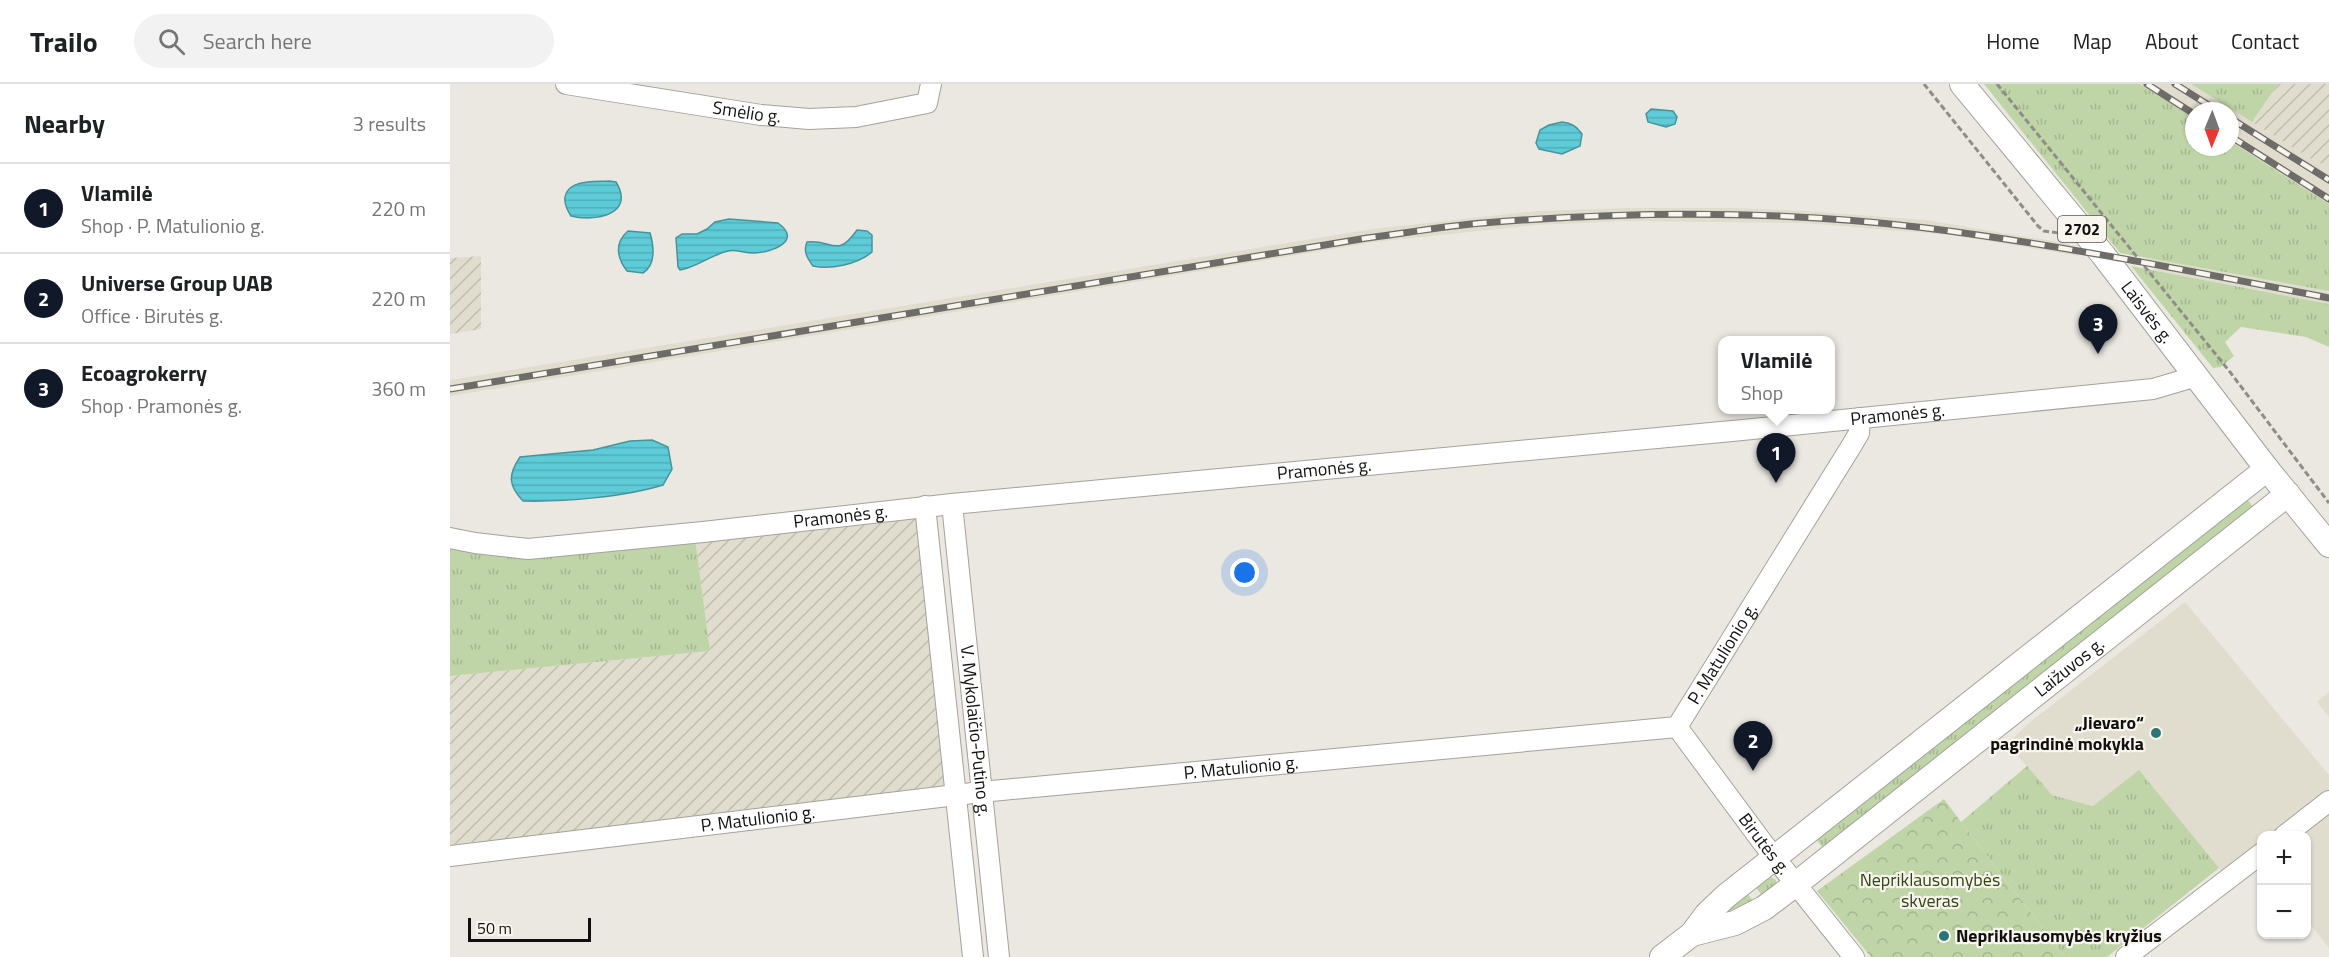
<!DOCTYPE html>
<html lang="en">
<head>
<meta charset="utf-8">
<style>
  body { margin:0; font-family:"Titillium Web",sans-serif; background:#f2f2f2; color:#202124 }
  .controls { position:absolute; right:18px; bottom:18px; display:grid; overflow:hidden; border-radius:12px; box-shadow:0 2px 4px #0004 }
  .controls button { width:54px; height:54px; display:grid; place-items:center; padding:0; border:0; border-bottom:2px solid #e0e0e0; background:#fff; color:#202124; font:30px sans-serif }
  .compass { position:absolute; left:1735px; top:18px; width:54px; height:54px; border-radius:50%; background:#fff; box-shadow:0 2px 4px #0004; rotate:181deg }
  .scale { position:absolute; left:18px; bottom:15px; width:123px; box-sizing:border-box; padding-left:6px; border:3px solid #11100e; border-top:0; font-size:16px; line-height:21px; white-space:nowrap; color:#11100e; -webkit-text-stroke:4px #f7f5ee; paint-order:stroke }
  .you { position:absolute; left:795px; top:489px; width:21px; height:21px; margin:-15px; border:4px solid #fff; border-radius:50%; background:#1a73e8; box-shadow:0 0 0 9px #1a73e833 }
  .badge { display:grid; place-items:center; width:39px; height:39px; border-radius:50%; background:#111827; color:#fff; font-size:20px; font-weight:700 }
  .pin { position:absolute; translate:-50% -50px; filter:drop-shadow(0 2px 3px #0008) }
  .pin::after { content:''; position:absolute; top:32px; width:21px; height:18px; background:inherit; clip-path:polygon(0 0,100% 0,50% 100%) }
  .popup { position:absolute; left:1268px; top:252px; width:117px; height:78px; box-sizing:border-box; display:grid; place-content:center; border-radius:12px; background:#fff; filter:drop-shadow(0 2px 4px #0005); font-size:20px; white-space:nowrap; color:#757577 }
  .popup b { font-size:22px; color:#202124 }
  .popup::after { content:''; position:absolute; left:50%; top:100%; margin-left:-12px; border:12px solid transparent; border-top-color:#fff }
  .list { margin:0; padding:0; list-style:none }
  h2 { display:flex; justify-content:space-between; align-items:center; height:78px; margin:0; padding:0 24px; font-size:26px }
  h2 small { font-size:20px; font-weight:400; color:#757577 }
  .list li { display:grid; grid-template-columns:39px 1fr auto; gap:18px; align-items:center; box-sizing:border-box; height:90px; padding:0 24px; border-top:2px solid #e0e0e0 }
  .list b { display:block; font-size:22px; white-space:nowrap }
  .list p { margin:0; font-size:20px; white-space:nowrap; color:#757577 }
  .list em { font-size:20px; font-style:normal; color:#757577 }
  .icon { flex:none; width:33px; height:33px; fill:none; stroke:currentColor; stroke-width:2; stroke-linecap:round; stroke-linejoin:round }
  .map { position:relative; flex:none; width:1879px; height:873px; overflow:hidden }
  header { display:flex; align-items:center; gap:36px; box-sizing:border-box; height:84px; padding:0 30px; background:#fff; border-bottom:2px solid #e0e0e0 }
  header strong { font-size:28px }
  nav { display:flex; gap:33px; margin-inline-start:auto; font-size:21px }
  .search { width:420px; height:54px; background:#f2f2f2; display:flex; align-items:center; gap:15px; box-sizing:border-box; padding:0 21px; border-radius:33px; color:#757577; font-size:22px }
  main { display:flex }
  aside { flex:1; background:#fff }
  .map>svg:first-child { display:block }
</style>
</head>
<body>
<header>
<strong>Trailo</strong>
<div class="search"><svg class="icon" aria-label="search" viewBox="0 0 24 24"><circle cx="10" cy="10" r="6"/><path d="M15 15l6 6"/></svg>Search here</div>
<nav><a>Home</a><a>Map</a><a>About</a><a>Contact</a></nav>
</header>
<main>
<aside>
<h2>Nearby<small>3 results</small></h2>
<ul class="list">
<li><span class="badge">1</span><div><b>Vlamilė</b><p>Shop · P. Matulionio g.</p></div><em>220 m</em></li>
<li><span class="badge">2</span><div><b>Universe Group UAB</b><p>Office · Birutės g.</p></div><em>220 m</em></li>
<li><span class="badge">3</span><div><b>Ecoagrokerry</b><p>Shop · Pramonės g.</p></div><em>360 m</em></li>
</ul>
</aside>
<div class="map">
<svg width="1879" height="873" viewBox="0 0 1879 873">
  <defs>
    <pattern id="industrial-furrows" width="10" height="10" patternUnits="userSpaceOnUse" patternTransform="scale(1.5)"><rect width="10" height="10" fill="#e1ddce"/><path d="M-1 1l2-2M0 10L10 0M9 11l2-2" fill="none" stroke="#c0bdb0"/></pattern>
    <pattern id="grass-tufts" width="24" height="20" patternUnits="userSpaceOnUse" patternTransform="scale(1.5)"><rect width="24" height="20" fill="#bfd5a8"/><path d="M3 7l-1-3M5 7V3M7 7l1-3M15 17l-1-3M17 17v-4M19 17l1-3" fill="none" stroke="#a3b68f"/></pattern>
    <pattern id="park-crowns" width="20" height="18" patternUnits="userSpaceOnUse" patternTransform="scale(1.5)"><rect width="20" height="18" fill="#bfd5a8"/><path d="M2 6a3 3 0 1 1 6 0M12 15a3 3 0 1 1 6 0" fill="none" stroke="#a3b68f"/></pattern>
    <pattern id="water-rules" width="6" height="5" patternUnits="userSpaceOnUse" patternTransform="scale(1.5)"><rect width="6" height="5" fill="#5dccd8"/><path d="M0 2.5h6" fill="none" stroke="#50aeb8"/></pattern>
  </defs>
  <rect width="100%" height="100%" fill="#eae8e1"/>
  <path fill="#e1ddce" d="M 1690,0 L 1741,0 L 1865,77 L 1879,83 L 1879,120 L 1780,57 L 1780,27 L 1744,27 L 1744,34 Z
    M 1176,124 L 1282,124 L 1356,127 L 1476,136 L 1619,160 L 1629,172 L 1502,151 L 1353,139 L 1175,137 L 1086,141 L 925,158 L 0,312 L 0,296 L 923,145 L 1086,127 Z
    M 1695,173 L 1879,207 L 1879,220 L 1706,187 Z
    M 1735,518 L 1879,691 L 1879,710 L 1825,751 L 1812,752 L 1811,762 L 1774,791 L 1769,784 L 1644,722 L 1602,711 L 1557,660 L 1580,638 Z
    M 1879,608 L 1879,633 L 1867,618 Z
    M 1879,726 L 1879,864 L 1857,836 L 1856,752 L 1846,752 Z"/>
  <path fill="url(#industrial-furrows)" d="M 1828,0 L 1879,0 L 1879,83 L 1865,77 L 1802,38 Z
    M 31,172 L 31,245 L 0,250 L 0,174 Z
    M 463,432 L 469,437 L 496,700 L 493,704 L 487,707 L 0,761 L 0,592 L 260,567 L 245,454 Z"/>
  <path fill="url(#grass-tufts)" d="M 1534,0 L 1690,0 L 1744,34 L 1744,63 L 1780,63 L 1780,57 L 1879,120 L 1879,207 L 1670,169 Z
    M 1741,0 L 1828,0 L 1802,38 Z
    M 1681,182 L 1879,220 L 1879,263 L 1856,253 L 1791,243 L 1775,258 L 1784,272 L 1771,283 L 1763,284 Z
    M 1795,412 L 1804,424 L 1374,765 L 1365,754 Z
    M 245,454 L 260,567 L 0,592 L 0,464 Z
    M 1577,682 L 1602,711 L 1643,722 L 1689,686 L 1769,784 L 1657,873 L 1615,873 L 1511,738 Z
    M 1319,792 L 1326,796 L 1326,802 L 1313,813 L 1305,802 Z
    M 1296,808 L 1305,819 L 1264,835 Z"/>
  <path fill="url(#park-crowns)" d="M 1494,715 L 1511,738 L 1615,873 L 1421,873 L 1367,807 Z"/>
  <path fill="url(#water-rules)" stroke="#46949b" stroke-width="1.5" d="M 1201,25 L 1223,27 L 1227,33 L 1225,40 L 1216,43 L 1198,38 L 1196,30 Z
    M 1112,38 C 1122,39 1127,43 1132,50 L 1130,62 L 1112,70 L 1089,65 L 1086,59 L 1090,46 L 1099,41 Z
    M 159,97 L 166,98 C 186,131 144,138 121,132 C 117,126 114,120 115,113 C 118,95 145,98 159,97 Z
    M 279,135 L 328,139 C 353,157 322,168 305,169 C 296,170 287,165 278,167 C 261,171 245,184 230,186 L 228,183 L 226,154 L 232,150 L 247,150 L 257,145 L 265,138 Z
    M 407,146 L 417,147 L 422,151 L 422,168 C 408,180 381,186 363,182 C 357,174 353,167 357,158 C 382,155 387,175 407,146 Z
    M 178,147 L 200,149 C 204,162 206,181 193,189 L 177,187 C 167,174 164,159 178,147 Z
    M 202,356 L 218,363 L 222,385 L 213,401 C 174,413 114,418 73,417 C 58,401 58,391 70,373 L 143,366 L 180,357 Z"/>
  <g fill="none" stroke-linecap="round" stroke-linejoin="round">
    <g stroke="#a3a29b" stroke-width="22">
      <g id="minor">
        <path id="s1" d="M 116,0 L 311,31 L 359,35 L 406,33 L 477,19 L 481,0"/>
        <path id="s2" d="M 502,420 L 549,873"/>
        <path d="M 475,422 L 523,873"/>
        <path id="s3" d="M 0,454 L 25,459 L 78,465 L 253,448 L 502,420 L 1282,347 L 1703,305 L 1747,292"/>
        <path id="s4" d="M 1227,643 L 1313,759 L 1404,873"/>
        <path d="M 1834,752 L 1879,717"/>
        <path id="s5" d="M 0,772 L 531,708 L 1227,643 L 1402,361 L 1409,349 L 1410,334"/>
        <path d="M 1676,873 L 1812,769"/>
      </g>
    </g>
    <g stroke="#a3a29b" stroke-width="26">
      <g id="major">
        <path id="s6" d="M 1512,0 L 1654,172 L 1817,385 L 1879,461"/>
        <path id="s7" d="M 1242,850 L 1285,839 L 1314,824 L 1346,800 L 1838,410"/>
        <path d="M 1212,873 L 1242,850 L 1257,830 L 1276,812 L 1817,385"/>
      </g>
    </g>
    <path stroke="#8f8d88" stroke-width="3" stroke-dasharray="6 3" stroke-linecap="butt" d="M 1474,0 L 1588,142 L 1594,147 L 1609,149
      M 1547,0 L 1780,288 L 1879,419"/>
    <use href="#minor" stroke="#fff" stroke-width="20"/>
    <use href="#major" stroke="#fff" stroke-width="24"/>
    <g stroke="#6e6c68" stroke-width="7">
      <path id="rail" d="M 1697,0 L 1744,30
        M 1725,0 L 1768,27
        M 1780,34 L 1879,96
        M 1780,52 L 1879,115
        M 0,305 L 917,154 C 956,149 995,142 1033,139 C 1180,127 1330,126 1476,144 C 1611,161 1745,188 1879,214"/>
    </g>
    <use href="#rail" stroke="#f7f5ee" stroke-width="4.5" stroke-dasharray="14" stroke-linecap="butt"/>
  </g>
  <g fill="#2b7575" stroke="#f7f5ee" stroke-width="2">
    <circle cx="1706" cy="649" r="6"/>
    <circle cx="1494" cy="852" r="6"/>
  </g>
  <g text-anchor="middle" stroke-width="4.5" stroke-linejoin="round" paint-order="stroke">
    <rect fill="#f7f5ee" stroke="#565551" stroke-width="1.5" x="1608" y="132" width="48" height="26" rx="4.5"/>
    <g font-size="16" font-weight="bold" fill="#11100e">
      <text x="1632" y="151">2702</text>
    </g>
    <g font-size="18" fill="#11100e" stroke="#f7f5ee">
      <text dy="6" stroke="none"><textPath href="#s1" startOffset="183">Smėlio g.</textPath></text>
      <text dy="6" stroke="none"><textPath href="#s6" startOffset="294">Laisvės g.</textPath></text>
      <text dy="6" stroke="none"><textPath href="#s3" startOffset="1455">Pramonės g.</textPath></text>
      <text dy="6" stroke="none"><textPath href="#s3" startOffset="879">Pramonės g.</textPath></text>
      <text dy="6" stroke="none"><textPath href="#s3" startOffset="393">Pramonės g.</textPath></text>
      <text dy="6" stroke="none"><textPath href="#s5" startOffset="1320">P. Matulionio g.</textPath></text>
      <text dy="6" stroke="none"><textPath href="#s7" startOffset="466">Laižuvos g.</textPath></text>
      <text dy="6" stroke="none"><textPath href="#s2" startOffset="228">V. Mykolaičio-Putino g.</textPath></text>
      <text dy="6" stroke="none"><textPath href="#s5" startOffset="796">P. Matulionio g.</textPath></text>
      <text dy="6" stroke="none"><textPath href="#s5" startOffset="310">P. Matulionio g.</textPath></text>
      <text dy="6" stroke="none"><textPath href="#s4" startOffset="146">Birutės g.</textPath></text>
    </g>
    <g font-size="18" font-weight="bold" fill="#11100e" stroke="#f7f5ee" text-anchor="end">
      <text x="1694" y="645">„Jievaro“<tspan x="1694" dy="21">pagrindinė mokykla</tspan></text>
      <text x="1506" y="858" text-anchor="start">Nepriklausomybės kryžius</text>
    </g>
    <g font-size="18" fill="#304512" stroke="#f7f5ee">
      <text x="1480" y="802">Nepriklausomybės<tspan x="1480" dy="21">skveras</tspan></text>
    </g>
  </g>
</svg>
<div class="controls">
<button>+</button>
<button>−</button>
</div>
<svg class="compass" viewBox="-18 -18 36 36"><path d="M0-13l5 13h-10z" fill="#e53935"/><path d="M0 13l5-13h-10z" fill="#757577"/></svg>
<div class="scale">50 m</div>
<div class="you"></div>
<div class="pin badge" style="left:1326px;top:399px">1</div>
<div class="popup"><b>Vlamilė</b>Shop</div>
<div class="pin badge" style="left:1303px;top:687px">2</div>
<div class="pin badge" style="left:1648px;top:270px">3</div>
</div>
</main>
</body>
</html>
